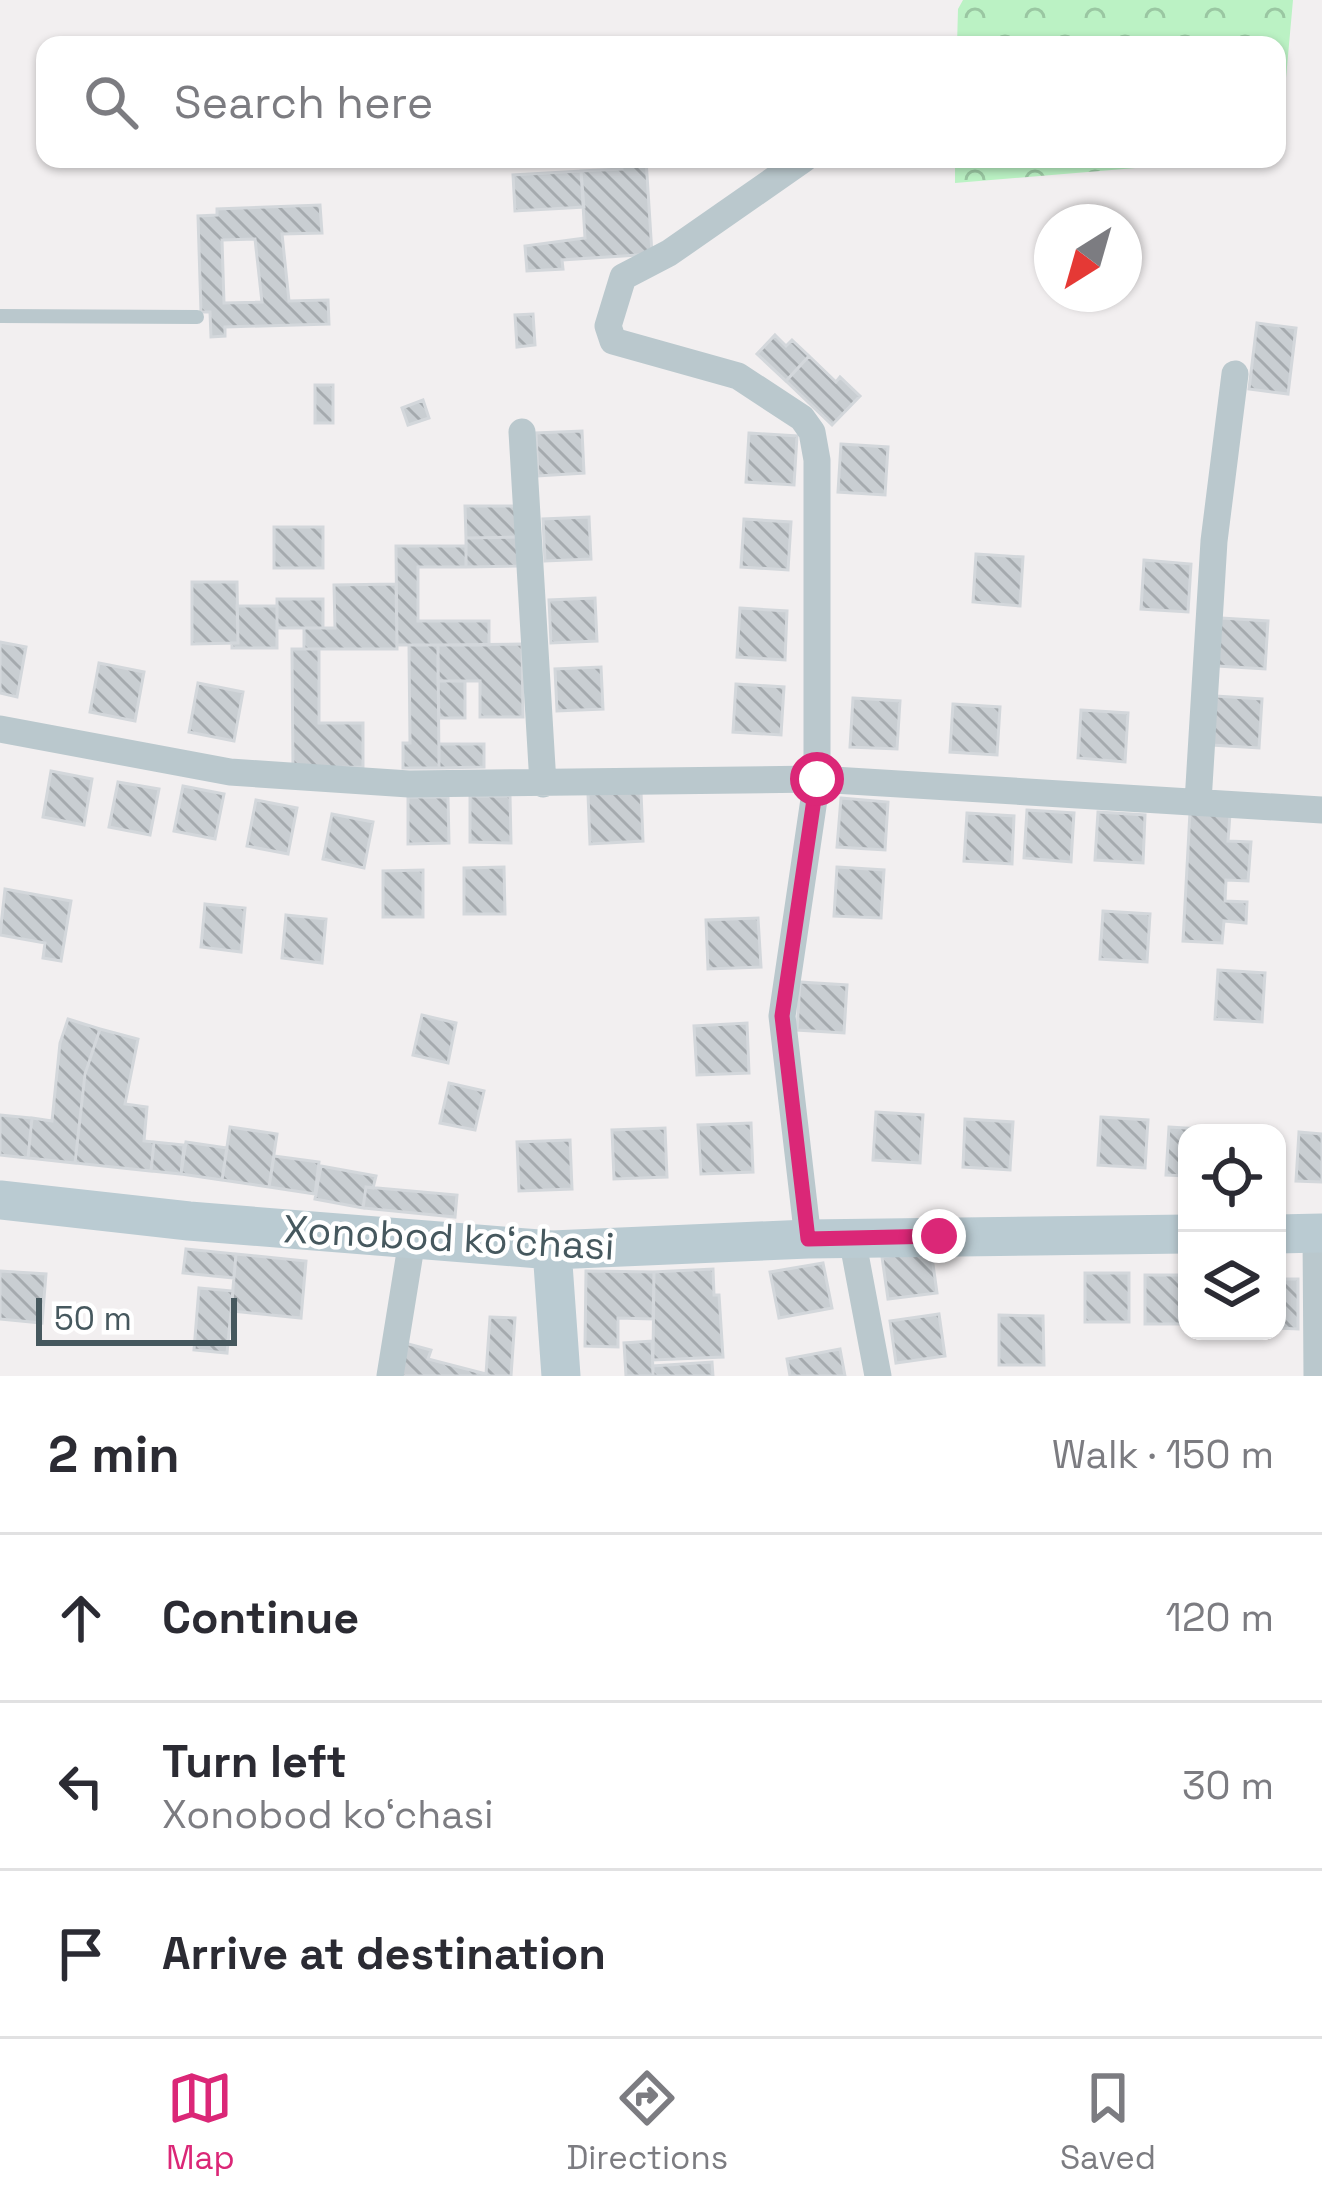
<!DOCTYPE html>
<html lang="en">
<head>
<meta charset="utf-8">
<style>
  body { margin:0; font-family:"Space Grotesk",sans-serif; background:#f7f7f7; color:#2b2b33 }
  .controls { position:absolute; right:36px; bottom:36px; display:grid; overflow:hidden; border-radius:24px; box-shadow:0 3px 9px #0004 }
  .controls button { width:108px; height:108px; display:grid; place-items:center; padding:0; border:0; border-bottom:3px solid #e1e1e2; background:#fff; color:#2b2b33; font:60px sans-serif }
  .compass { position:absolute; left:1034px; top:204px; width:108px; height:108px; border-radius:50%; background:#fff; box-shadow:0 3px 9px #0004; rotate:217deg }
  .scale { position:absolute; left:36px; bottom:30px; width:201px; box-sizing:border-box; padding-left:12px; border:6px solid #46585e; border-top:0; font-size:33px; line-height:42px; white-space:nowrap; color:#46585e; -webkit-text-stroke:9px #fff; paint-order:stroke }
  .stop { position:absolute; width:36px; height:36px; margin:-27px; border:9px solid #db2777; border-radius:50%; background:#fff }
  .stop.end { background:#db2777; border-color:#fff; box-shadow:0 3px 12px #0008 }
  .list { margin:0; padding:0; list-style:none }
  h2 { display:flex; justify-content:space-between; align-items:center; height:156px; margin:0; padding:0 48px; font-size:51px }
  h2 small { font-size:39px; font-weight:400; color:#7c7c81 }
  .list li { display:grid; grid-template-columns:78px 1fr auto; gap:36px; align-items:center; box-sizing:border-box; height:168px; padding:0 48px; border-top:3px solid #e1e1e2 }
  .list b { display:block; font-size:45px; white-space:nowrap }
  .list p { margin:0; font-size:39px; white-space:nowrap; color:#7c7c81 }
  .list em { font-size:39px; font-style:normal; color:#7c7c81 }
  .icon { flex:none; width:66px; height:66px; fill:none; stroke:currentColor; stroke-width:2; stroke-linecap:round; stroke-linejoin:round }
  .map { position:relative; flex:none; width:1322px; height:1376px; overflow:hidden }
  .search { position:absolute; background:#fff; box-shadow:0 3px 9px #0004; left:36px; right:36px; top:36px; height:132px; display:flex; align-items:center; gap:30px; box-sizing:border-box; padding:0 42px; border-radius:24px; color:#7c7c81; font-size:45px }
  .sheet { height:660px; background:#fff }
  nav { display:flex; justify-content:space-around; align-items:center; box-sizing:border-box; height:168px; border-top:3px solid #e1e1e2; background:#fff; font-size:33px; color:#7c7c81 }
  nav a { display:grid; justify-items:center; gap:6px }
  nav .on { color:#db2777 }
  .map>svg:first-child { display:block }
</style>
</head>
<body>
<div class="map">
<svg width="1322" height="1376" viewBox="0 0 1322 1376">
  <defs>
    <pattern id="forest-crowns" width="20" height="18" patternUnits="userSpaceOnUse" patternTransform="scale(3)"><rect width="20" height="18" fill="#bbf2c4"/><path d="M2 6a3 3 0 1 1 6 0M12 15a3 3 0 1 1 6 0" fill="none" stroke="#9ac7a2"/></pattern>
    <pattern id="building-back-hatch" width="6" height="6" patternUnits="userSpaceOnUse" patternTransform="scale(3)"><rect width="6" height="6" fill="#c9ced2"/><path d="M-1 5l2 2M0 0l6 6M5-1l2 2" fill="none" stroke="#a5aaae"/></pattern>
  </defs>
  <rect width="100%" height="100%" fill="#f2eff0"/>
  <path fill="url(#forest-crowns)" d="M 963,0 L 1293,0 L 1279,156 L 1277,45 L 957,45 L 958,9 Z
    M 955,159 L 1243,159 L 955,183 Z"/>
  <path fill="url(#building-back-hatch)" stroke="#d3d7db" stroke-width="3" fill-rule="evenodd" d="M 621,159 L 646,159 L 652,254 L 562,260 L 563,269 L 527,271 L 525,246 L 585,238 L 581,171 L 622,169 Z
    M 581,171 L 584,207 L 515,211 L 513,175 Z
    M 320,205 L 322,233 L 282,234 L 289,301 L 328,300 L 329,324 L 225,327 L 225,336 L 211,337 L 210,312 L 201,312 L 198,216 L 217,215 L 217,209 ZM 255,239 L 262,302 L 224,303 L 222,240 Z
    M 533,314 L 535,345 L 517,347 L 515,315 Z
    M 1257,323 L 1296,328 L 1288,394 L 1249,389 Z
    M 775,335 L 786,346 L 792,340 L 809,356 L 786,381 L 757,354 Z
    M 809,356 L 836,382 L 840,377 L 860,396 L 832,425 L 786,381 Z
    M 315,385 L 333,385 L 333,423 L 315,423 Z
    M 423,400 L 429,418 L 408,425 L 402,408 Z
    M 582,431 L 584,473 L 538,476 L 536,433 Z
    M 749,433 L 797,436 L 794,485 L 746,482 Z
    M 841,444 L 888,447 L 885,495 L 838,492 Z
    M 465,506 L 517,506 L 518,537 L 466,538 Z
    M 589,517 L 591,559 L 545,561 L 543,519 Z
    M 744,519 L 791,522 L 788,570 L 741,567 Z
    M 274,527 L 323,527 L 323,568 L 274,568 Z
    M 518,537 L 518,566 L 466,567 L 466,538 Z
    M 396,546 L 466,546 L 466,567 L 418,567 L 418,621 L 489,621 L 489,645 L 397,645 Z
    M 976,554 L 1023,557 L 1020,606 L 973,602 Z
    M 1144,560 L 1191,564 L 1188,612 L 1141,609 Z
    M 192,582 L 237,582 L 238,643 L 192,644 Z
    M 396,584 L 397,649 L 304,649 L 304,628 L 335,628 L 334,585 Z
    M 595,598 L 597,641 L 551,643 L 549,600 Z
    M 277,599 L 323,599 L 323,628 L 277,628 Z
    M 237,606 L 277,606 L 277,648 L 232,648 L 232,643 L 238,643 Z
    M 740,608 L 787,611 L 785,660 L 737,657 Z
    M 1221,618 L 1268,621 L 1265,669 L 1218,666 Z
    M 0,642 L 26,647 L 17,697 L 0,693 Z
    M 522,644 L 523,717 L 480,717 L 480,681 L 438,681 L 438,645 Z
    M 409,645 L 438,645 L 439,768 L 403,768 L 403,743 L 410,743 Z
    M 292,649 L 319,649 L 319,723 L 363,723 L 363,767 L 293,768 Z
    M 99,663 L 144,672 L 135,721 L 90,712 Z
    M 601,667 L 603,709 L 557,711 L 555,669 Z
    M 438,681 L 465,681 L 465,718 L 439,718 Z
    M 198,683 L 243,692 L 234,741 L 189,732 Z
    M 736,684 L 784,687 L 781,735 L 733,732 Z
    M 1215,696 L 1262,699 L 1259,748 L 1212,745 Z
    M 853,698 L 900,701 L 897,749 L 850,747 Z
    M 953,704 L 1000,707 L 997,755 L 950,752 Z
    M 1081,710 L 1128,713 L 1125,762 L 1078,758 Z
    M 439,744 L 484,744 L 484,767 L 439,768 Z
    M 51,771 L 92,779 L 84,825 L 43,817 Z
    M 118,782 L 159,789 L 150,835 L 109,827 Z
    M 183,786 L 224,794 L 215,839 L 174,831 Z
    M 641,792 L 643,841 L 590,844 L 588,794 Z
    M 470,796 L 510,796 L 511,843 L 470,842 Z
    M 408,797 L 448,797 L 449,843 L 408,844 Z
    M 841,798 L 888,802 L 885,850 L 837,847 Z
    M 256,800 L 297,808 L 288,854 L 247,846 Z
    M 1027,810 L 1074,813 L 1071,862 L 1024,858 Z
    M 1098,812 L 1145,815 L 1143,863 L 1095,860 Z
    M 1190,812 L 1230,814 L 1228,841 L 1251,842 L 1248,881 L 1226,880 L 1225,901 L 1247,902 L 1246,923 L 1224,921 L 1222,943 L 1183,941 Z
    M 967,813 L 1014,816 L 1012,864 L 964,861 Z
    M 332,814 L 373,822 L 364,868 L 323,859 Z
    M 504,867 L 505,914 L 464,914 L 464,868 Z
    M 837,867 L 884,870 L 881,918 L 834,916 Z
    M 423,870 L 423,917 L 383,917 L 383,871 Z
    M 5,889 L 71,901 L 61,961 L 43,958 L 45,943 L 0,935 Z
    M 205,904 L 245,908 L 241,952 L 201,947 Z
    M 1103,911 L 1150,914 L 1147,962 L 1100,959 Z
    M 286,915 L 326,919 L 322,963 L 282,958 Z
    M 758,918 L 761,967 L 708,969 L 706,920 Z
    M 1218,970 L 1265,973 L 1262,1022 L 1215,1019 Z
    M 800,982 L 847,985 L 844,1033 L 797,1030 Z
    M 422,1015 L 456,1023 L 448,1063 L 413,1055 Z
    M 68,1019 L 100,1029 L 85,1074 L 75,1163 L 28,1158 L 32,1118 L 52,1121 L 60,1043 Z
    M 747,1023 L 749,1073 L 697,1075 L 694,1026 Z
    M 100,1029 L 138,1039 L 125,1104 L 147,1107 L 144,1141 L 154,1142 L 151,1171 L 75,1163 L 85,1074 Z
    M 449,1083 L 484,1091 L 475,1130 L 440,1123 Z
    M 876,1112 L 923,1115 L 920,1163 L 873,1160 Z
    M 0,1115 L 32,1118 L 28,1158 L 0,1155 Z
    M 1101,1117 L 1148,1120 L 1145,1168 L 1098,1165 Z
    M 965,1119 L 1013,1122 L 1010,1170 L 963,1167 Z
    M 751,1123 L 753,1172 L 701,1174 L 698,1125 Z
    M 230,1127 L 277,1134 L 269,1187 L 222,1180 Z
    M 1169,1127 L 1216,1130 L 1216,1133 L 1187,1133 L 1187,1176 L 1166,1175 Z
    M 665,1128 L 667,1177 L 614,1179 L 612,1130 Z
    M 1299,1132 L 1322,1134 L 1322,1182 L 1296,1181 Z
    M 570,1140 L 572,1189 L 519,1191 L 517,1142 Z
    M 154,1142 L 184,1145 L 181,1174 L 151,1171 Z
    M 186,1142 L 227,1148 L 222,1180 L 181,1174 Z
    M 274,1156 L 319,1162 L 315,1194 L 269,1187 Z
    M 321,1166 L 376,1176 L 373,1188 L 366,1187 L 363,1208 L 315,1199 Z
    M 366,1187 L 457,1195 L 455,1217 L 363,1208 Z
    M 186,1249 L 236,1254 L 234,1278 L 183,1273 Z
    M 931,1250 L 937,1293 L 888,1299 L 882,1257 Z
    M 236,1254 L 306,1261 L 301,1318 L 231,1311 Z
    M 823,1263 L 832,1308 L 779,1318 L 770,1272 Z
    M 713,1269 L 714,1295 L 719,1295 L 723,1357 L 653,1360 L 654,1272 Z
    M 0,1271 L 46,1274 L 42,1323 L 0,1319 Z
    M 586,1271 L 654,1272 L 653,1319 L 618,1318 L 618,1347 L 585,1346 Z
    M 1085,1273 L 1129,1273 L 1129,1322 L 1085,1322 Z
    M 1145,1275 L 1187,1275 L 1187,1324 L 1145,1324 Z
    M 1277,1279 L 1298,1279 L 1298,1329 L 1277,1328 Z
    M 199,1288 L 233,1291 L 227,1353 L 194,1350 Z
    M 939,1314 L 945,1356 L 896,1363 L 890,1321 Z
    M 999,1315 L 1043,1316 L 1044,1365 L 999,1365 Z
    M 490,1317 L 515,1318 L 511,1376 L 397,1376 L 405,1343 L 431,1350 L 428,1359 L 486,1374 Z
    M 652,1341 L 653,1376 L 626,1376 L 624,1343 Z
    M 840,1349 L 845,1376 L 790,1376 L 787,1359 Z
    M 712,1362 L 713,1376 L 653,1376 L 653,1366 Z"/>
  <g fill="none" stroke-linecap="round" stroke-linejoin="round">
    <path stroke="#bac8cd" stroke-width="14" d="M 0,316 L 197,317"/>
    <path stroke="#bac8cd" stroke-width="27" d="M 804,159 L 669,253 L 623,277 L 608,326 L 613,341 L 738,376 L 802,418 L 812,432 L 817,460 L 817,779 L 782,1016 L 808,1239
      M 522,432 L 543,784
      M 0,729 L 230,772 L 409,784 L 817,779 L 1322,810
      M 1198,802 L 1214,541 L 1235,374
      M 1316,1233 L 1317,1376
      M 852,1238 L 878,1376
      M 390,1376 L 412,1240"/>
    <path stroke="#bacbd2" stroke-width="39" d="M 0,1200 L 189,1221 L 552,1250 L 808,1239 L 1187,1234
      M 1277,1234 L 1322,1233
      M 552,1250 L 561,1376"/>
  </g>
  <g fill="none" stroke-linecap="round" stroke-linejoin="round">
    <path stroke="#db2777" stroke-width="15" d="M 817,779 L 782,1016 L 808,1239 L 939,1236"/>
  </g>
  <g text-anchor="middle" stroke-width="9" stroke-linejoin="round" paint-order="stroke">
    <g font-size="39" fill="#46585e" stroke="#fff">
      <text transform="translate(449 1237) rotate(3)" y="14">Xonobod koʻchasi</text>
    </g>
  </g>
</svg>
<div class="controls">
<button><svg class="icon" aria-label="locate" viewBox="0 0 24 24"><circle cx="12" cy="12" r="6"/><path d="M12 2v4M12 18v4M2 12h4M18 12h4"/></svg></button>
<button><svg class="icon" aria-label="layers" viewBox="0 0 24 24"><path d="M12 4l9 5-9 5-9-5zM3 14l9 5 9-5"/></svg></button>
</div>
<svg class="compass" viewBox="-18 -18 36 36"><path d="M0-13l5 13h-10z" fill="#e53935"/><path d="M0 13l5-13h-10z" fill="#7c7c81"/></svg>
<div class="scale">50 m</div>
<div class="stop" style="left:817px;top:779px"></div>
<div class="stop end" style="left:939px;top:1236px"></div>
<div class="search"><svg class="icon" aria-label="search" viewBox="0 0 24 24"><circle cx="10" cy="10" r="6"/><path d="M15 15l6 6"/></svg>Search here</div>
</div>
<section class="sheet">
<h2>2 min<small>Walk · 150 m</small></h2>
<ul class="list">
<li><svg class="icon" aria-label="ahead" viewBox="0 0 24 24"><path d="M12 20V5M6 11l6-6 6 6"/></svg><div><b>Continue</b></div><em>120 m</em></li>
<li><svg class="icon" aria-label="left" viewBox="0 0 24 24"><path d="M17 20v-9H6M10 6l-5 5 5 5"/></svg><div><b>Turn left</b><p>Xonobod koʻchasi</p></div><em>30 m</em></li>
<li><svg class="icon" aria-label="arrive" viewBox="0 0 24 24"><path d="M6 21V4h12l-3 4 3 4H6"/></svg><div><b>Arrive at destination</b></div></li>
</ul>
</section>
<nav>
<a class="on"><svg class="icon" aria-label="map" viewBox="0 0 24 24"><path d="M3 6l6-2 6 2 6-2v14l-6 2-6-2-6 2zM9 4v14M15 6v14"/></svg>Map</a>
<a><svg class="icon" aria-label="directions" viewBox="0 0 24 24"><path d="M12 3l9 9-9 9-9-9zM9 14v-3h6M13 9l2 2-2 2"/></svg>Directions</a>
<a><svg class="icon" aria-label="saved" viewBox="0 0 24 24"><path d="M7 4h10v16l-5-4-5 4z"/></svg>Saved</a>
</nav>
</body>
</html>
